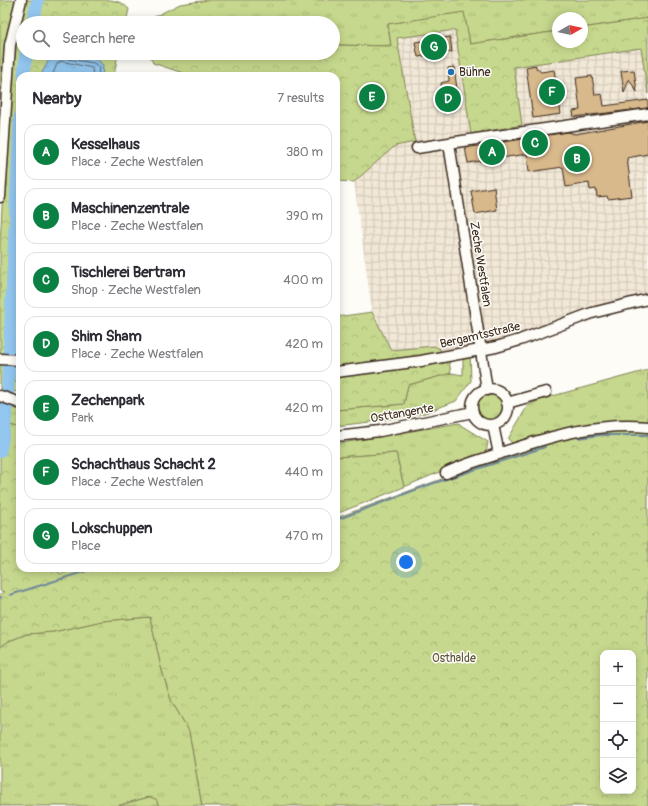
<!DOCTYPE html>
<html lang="en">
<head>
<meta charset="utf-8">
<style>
  body { margin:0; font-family:Pangolin,sans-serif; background:#f2f2f3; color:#2b2b33 }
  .controls { position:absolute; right:12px; bottom:12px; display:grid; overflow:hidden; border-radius:8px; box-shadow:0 2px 10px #0003 }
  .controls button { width:36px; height:36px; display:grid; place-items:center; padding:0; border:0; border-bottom:1px solid #e1e1e2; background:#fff; color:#2b2b33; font:20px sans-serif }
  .compass { position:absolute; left:552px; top:12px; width:36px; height:36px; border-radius:50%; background:#fff; box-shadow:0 2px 10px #0003; rotate:81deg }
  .you { position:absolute; left:406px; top:562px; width:14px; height:14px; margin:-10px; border:3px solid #fff; border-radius:50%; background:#1a73e8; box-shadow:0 0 0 6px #1a73e833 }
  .badge { display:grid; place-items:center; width:26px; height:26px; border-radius:50%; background:#0b8043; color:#fff; font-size:13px; font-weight:700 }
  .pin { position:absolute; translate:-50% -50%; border:2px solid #fff; box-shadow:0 1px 4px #0006 }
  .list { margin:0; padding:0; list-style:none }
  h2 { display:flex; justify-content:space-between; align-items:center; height:52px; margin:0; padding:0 16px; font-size:17px }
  h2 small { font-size:13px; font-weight:400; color:#7c7c81 }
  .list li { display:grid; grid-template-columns:26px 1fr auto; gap:12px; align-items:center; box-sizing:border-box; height:56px; margin:0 8px 8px; padding:0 8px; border:1px solid #e1e1e2; border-radius:12px }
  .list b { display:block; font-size:15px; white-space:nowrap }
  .list p { margin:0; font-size:13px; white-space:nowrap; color:#7c7c81 }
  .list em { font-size:13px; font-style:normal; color:#7c7c81 }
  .icon { flex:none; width:22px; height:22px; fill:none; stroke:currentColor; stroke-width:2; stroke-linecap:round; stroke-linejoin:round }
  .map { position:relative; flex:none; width:648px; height:806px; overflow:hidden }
  .search { position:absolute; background:#fff; box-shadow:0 2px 10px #0003; left:16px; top:16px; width:324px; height:44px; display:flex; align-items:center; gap:10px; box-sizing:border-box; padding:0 14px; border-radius:22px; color:#7c7c81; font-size:15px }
  .panel { position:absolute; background:#fff; box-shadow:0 2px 10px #0003; left:16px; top:72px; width:324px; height:500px; border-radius:12px }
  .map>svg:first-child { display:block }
</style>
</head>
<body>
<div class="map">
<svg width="648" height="806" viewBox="0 0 648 806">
  <defs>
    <pattern id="industrial-grid" width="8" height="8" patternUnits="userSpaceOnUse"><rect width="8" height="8" fill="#f2e8d7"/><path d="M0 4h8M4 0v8" fill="none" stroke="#d0c7b8"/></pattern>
    <pattern id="grass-tufts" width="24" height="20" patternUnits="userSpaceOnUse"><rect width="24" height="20" fill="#c6d88d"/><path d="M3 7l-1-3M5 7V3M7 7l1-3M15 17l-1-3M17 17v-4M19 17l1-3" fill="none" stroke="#abba79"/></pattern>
    <pattern id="forest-crowns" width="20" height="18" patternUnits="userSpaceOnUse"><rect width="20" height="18" fill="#c6d88d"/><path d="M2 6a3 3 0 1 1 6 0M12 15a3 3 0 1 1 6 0" fill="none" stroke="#abba79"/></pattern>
    <pattern id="water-ripples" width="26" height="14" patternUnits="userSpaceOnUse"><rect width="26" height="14" fill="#93c7f0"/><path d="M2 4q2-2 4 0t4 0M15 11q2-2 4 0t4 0" fill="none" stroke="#80abcd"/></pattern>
  </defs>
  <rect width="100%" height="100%" fill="#fdfcf7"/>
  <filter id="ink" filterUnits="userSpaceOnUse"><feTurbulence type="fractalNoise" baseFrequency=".025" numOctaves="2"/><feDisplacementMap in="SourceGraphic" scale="8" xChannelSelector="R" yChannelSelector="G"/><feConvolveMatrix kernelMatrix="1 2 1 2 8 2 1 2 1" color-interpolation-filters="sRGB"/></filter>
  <g filter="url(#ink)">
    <path fill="url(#industrial-grid)" d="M 455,30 L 471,133 L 513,67 L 641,48 L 648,94 L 648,296 L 495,343 L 440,353 L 434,346 L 391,350 L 372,312 L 354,182 L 395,145 L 415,142 L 397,38 Z"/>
    <path fill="url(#grass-tufts)" stroke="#808156" d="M 209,0 L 648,0 L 648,18 L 582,28 L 582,18 L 558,18 L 558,31 L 470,44 L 464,13 L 388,24 L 391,46 L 333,45 L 333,23 L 142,23 L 180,4 Z
      M 470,354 L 471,381 L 456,401 L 425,413 L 378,421 L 336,426 L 336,410 L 404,404 L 408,385 L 451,373 L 463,375 L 463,356 Z
      M 648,370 L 648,423 C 598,422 560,427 512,443 L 508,439 L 528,405 L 549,397 Z
      M 10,374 L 20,379 L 20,393 L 9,390 Z
      M476 407a14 14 0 1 1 28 0a14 14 0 1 1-28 0Z
      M 9,407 L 20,410 L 20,428 L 9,425 Z
      M 459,423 L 462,426 L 488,442 L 486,453 L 453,464 L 444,470 L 404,487 L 396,453 L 336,457 L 336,444 Z
      M 150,617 L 161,667 L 171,700 L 189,731 L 202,806 L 159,806 L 149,797 L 117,806 L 0,806 L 0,647 L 9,641 L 27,634 L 53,632 L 102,621 Z"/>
    <path fill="url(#forest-crowns)" stroke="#808156" fill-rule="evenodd" d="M 1,0 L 17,0 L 0,145 L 0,2 Z
      M 24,0 L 111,0 L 122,3 L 129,9 L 126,23 L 23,23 L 23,53 L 118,53 L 114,76 L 102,76 L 103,65 L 96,59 L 55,54 L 42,73 L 44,76 L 20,76 L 20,357 L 0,356 L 0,244 L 7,117 L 13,47 Z
      M 464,12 L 470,44 L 558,31 L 558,42 L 582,42 L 582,28 L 648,18 L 648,94 L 641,48 L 514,67 L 522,125 L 471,134 L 455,30 L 397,38 L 415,142 L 395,146 L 354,182 L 336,181 L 336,76 L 192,76 L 153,63 L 149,53 L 333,53 L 333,45 L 391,46 L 388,24 Z
      M 372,312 L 391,350 L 434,346 L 440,349 L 440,353 L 336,367 L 336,317 Z
      M 449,361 L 451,373 L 408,385 L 404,404 L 336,410 L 336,378 Z
      M 0,363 L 20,363 L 20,379 L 8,374 L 5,423 L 20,428 L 20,568 L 57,568 L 60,574 L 81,568 L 336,568 L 336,518 L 477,466 L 554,441 L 591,433 L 612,431 L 648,431 L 648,806 L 202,806 L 189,731 L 171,700 L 161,667 L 150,617 L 102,621 L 53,632 L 27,634 L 9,641 L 0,647 L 0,594 L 5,592 L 0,591 ZM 603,653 L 633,653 L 633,791 L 603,791 Z
      M 396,453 L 404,487 L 336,514 L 336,457 Z
      M 149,797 L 156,799 L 159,806 L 117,806 Z"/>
    <path fill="url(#water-ripples)" stroke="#70889c" d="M 55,54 L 96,59 L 103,65 L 102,76 L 44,76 L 42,73 L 50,58 Z"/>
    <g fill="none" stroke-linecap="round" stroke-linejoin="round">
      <path stroke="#5e6972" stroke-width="1" d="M 63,53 L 67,59 L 94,63 L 99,67 L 98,76
        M 52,76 L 57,64 L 61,61 L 92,68 L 93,76"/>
      <path stroke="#70889c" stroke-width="2" d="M 8,378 L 20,383
        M 578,438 L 601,435 L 648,435
        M 336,520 L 431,484 L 545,447
        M 10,595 L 96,568
        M 0,598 L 1,597"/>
      <path stroke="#93c7f0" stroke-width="13" d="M 32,23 L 38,0
        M 24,76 L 26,53
        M 0,451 L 5,423 L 8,387 L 20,117"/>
    </g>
    <path fill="#d8b98b" stroke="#3b2a1e" d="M 450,37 L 452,52 L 418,57 L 415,42 Z
      M 536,65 L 536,68 L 541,72 L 554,70 L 561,114 L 533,118 L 526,67 Z
      M 454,67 L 459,103 L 457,104 L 457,108 L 455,110 L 444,110 L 443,107 L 439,108 L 438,99 L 443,98 L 441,83 L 449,81 L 448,68 Z
      M 634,70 L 637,92 L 629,79 L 624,93 L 621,71 Z
      M 592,76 L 595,95 L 602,94 L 604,106 L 648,100 L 648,108 L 574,117 L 573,111 L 580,110 L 576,78 Z
      M 648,121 L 648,154 L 627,158 L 632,196 L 608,199 L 607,196 L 597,197 L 596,189 L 590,190 L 589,183 L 566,187 L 563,167 L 529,172 L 527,154 L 468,163 L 465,148 L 568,132 L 575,134 Z
      M 494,187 L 497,210 L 475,214 L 471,191 Z"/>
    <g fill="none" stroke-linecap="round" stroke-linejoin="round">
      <g stroke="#3b2a1e" stroke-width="13">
        <path id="minor" d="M 417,148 L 449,143
          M 0,197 L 10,45 L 21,0
          M 0,359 L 20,360
          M 336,372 L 421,361 L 496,347 L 520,340 L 592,313 L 648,299
          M472 407a18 18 0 1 1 36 0a18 18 0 1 1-36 0Z
          M 487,390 L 449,143 L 648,114
          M 0,396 L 20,403
          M 507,403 L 546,392
          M 493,425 L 499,454
          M 336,436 L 380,431 L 473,412
          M 446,473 C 464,464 484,459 504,452 C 551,436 598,422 648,427"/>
      </g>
      <use href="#minor" stroke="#fdfcf7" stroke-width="10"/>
    </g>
  </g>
  <circle fill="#1f6fb2" stroke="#fdfcf7" stroke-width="1.5" cx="451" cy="72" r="4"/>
  <g text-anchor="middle" stroke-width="3" stroke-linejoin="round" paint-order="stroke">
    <g font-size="12" fill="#3b2a1e" stroke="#fdfcf7" text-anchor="start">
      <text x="459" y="76">Bühne</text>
    </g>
    <g font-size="12" fill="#3b2a1e" stroke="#fdfcf7">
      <text transform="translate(481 264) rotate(81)" y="4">Zeche Westfalen</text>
      <text transform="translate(480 335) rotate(-13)" y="4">Bergamtsstraße</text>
      <text transform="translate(402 413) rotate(-10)" y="4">Osttangente</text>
    </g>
    <g font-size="12" fill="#5e563a" stroke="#fdfcf7">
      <text x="454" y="662">Osthalde</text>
    </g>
  </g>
</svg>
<div class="controls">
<button>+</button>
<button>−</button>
<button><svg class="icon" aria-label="locate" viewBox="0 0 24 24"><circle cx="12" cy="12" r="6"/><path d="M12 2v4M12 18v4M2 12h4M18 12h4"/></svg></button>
<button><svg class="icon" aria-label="layers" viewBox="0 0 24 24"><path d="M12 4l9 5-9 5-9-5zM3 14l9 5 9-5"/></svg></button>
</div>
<svg class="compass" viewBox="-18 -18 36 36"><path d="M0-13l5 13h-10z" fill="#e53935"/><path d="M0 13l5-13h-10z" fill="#7c7c81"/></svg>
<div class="you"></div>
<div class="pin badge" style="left:492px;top:152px">A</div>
<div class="pin badge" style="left:577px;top:159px">B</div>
<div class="pin badge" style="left:535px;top:143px">C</div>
<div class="pin badge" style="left:448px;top:99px">D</div>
<div class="pin badge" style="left:372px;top:97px">E</div>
<div class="pin badge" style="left:552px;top:92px">F</div>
<div class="pin badge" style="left:434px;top:47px">G</div>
<div class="search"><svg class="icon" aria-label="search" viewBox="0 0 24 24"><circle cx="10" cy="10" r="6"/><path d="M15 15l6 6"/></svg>Search here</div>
<section class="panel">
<h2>Nearby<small>7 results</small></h2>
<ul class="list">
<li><span class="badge">A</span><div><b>Kesselhaus</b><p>Place · Zeche Westfalen</p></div><em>380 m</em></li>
<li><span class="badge">B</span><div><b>Maschinenzentrale</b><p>Place · Zeche Westfalen</p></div><em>390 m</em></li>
<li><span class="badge">C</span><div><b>Tischlerei Bertram</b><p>Shop · Zeche Westfalen</p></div><em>400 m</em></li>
<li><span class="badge">D</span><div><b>Shim Sham</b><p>Place · Zeche Westfalen</p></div><em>420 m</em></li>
<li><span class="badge">E</span><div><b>Zechenpark</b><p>Park</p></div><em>420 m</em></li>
<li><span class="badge">F</span><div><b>Schachthaus Schacht 2</b><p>Place · Zeche Westfalen</p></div><em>440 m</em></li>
<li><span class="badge">G</span><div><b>Lokschuppen</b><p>Place</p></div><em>470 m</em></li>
</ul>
</section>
</div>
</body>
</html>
